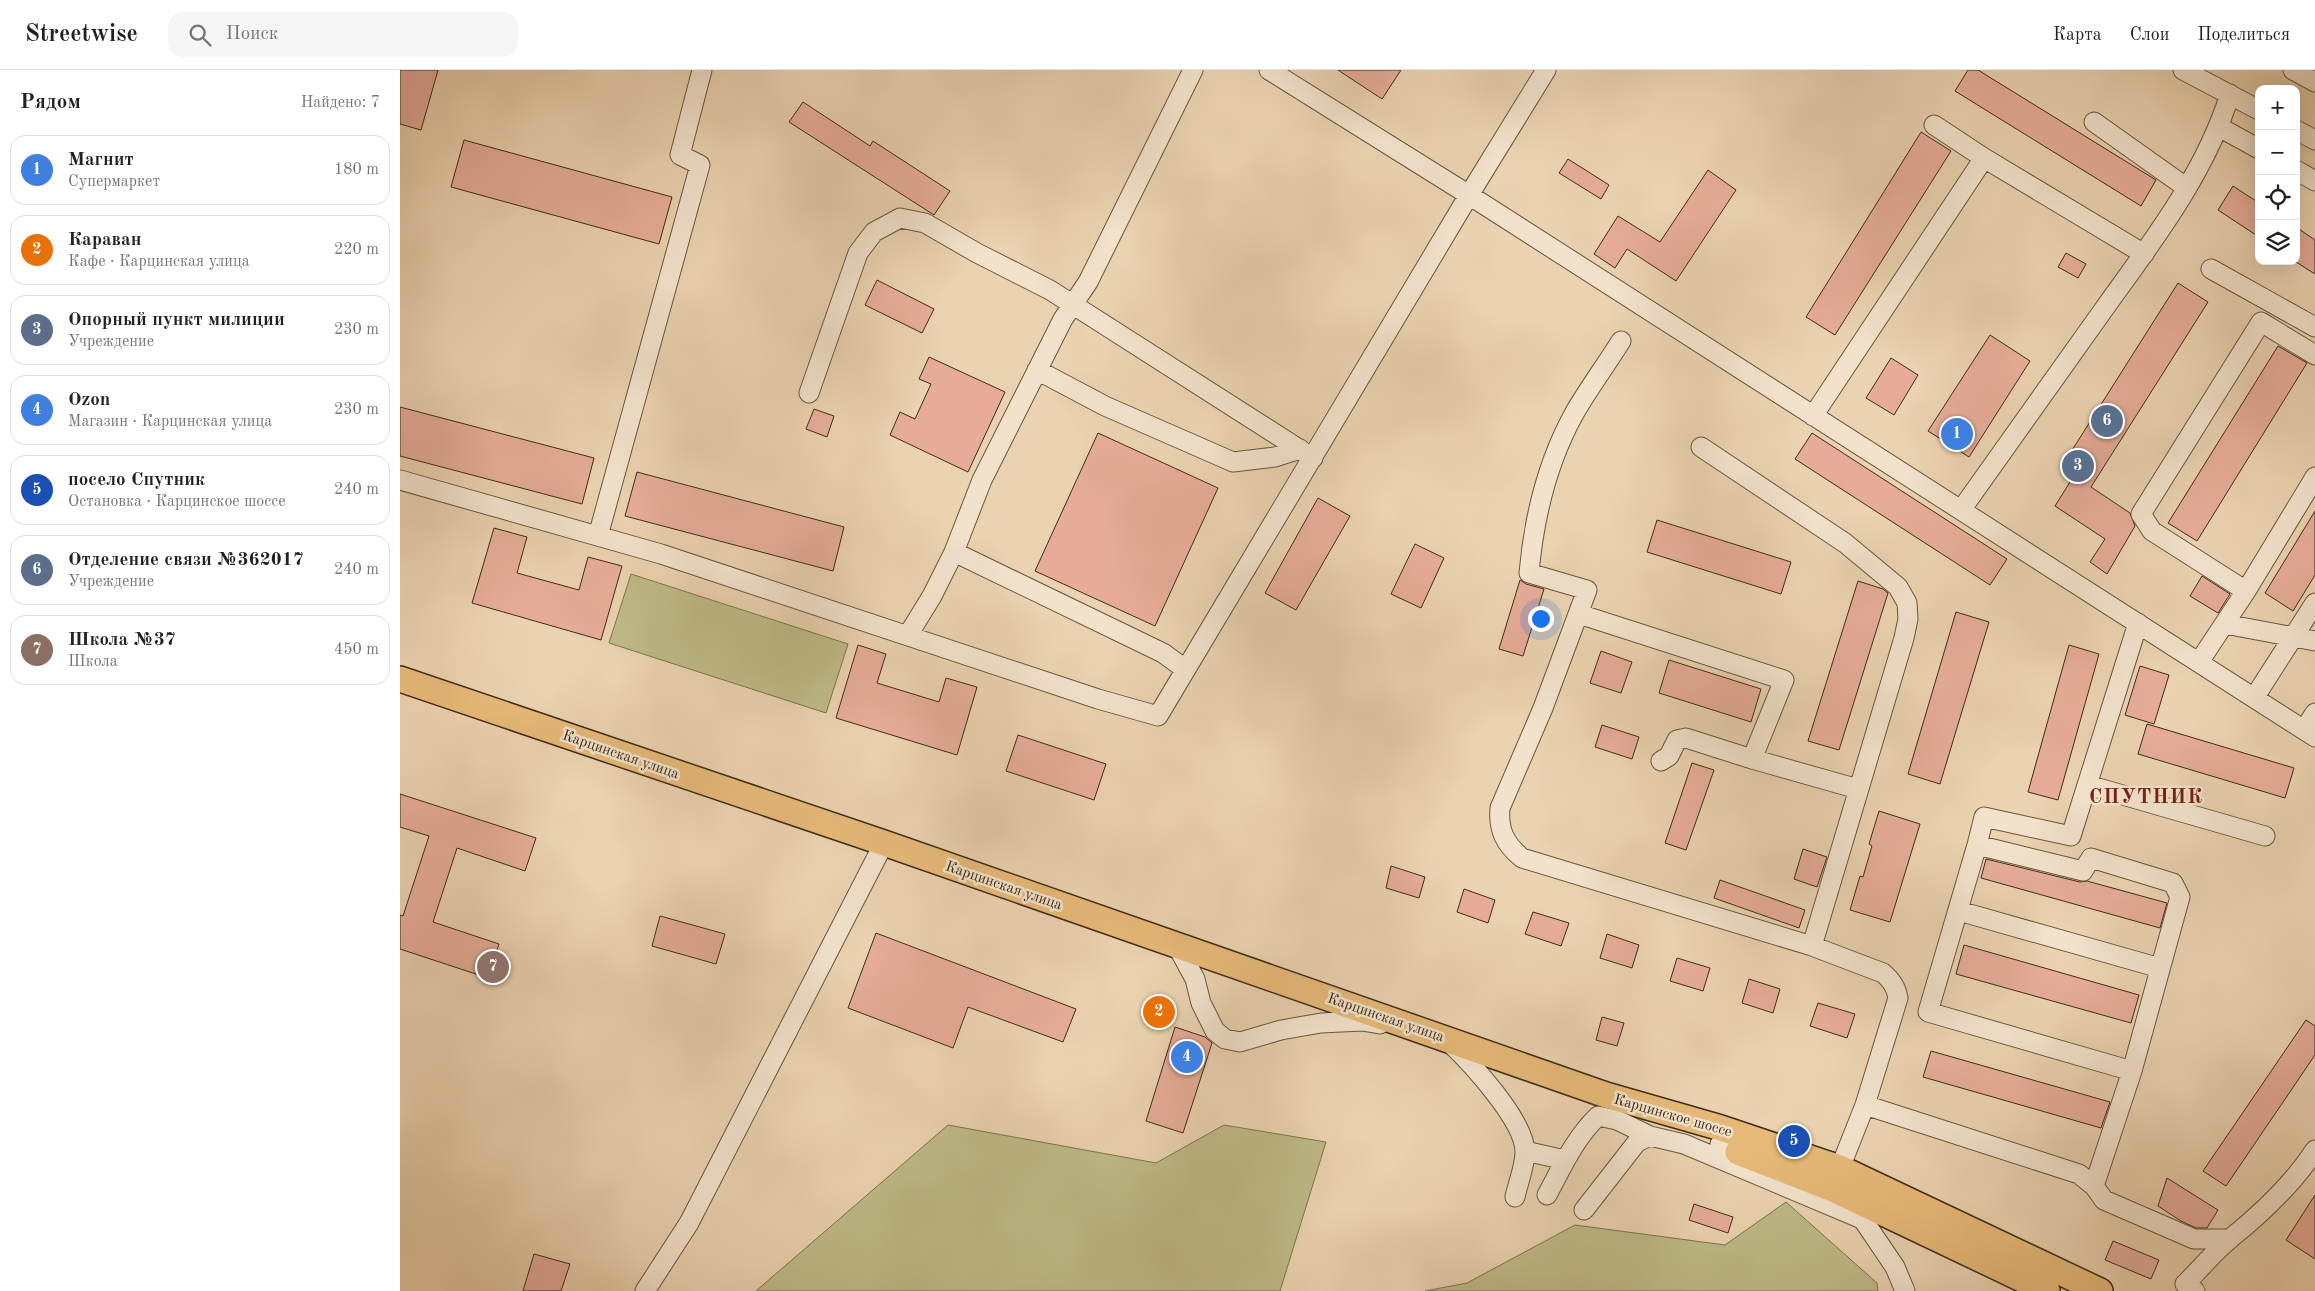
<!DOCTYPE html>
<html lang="ru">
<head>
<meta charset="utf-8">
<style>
  body { margin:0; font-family:"Old Standard TT",serif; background:#f6f6f6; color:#202124 }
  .controls { position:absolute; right:15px; top:15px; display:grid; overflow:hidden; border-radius:10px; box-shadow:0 5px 20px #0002 }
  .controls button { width:45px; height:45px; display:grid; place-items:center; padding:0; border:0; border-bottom:1px solid #e0e0e0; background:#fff; color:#202124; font:25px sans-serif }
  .you { position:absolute; left:1140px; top:548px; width:18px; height:18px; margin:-12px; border:4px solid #fff; border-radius:50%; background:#1a73e8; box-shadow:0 0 0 8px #1a73e833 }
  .badge { display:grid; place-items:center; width:32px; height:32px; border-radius:50%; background:#8f2418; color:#fff; font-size:16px; font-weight:700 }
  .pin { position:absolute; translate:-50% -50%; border:2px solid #fff; box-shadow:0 1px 5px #0006 }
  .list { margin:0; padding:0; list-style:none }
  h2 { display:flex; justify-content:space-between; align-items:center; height:65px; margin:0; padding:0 20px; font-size:21px }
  h2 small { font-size:16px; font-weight:400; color:#757577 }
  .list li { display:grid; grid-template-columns:32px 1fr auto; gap:15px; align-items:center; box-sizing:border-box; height:70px; margin:0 10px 10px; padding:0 10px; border:1px solid #e0e0e0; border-radius:15px }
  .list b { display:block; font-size:19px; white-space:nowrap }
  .list p { margin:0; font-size:16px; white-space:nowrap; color:#757577 }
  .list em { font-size:16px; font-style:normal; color:#757577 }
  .icon { flex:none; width:28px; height:28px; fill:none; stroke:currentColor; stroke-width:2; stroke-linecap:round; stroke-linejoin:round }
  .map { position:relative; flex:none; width:1915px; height:1221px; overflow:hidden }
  header { display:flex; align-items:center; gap:30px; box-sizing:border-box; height:70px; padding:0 25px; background:#fff; border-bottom:1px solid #e0e0e0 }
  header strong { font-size:24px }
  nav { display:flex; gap:28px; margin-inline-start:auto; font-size:18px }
  .search { width:350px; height:45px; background:#f6f6f6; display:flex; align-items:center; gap:12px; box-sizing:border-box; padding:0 18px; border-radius:15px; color:#757577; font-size:19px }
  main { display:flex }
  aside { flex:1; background:#fff }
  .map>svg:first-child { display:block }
</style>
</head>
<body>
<header>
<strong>Streetwise</strong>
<div class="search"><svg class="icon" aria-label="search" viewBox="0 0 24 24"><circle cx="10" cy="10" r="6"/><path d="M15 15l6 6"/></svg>Поиск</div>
<nav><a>Карта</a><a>Слои</a><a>Поделиться</a></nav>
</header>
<main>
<aside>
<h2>Рядом<small>Найдено: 7</small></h2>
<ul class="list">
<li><span class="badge" style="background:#3f7fe0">1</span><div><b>Магнит</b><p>Супермаркет</p></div><em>180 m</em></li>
<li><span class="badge" style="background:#e8710a">2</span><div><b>Караван</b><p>Кафе · Карцинская улица</p></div><em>220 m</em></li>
<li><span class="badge" style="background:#5c6f8a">3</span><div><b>Опорный пункт милиции</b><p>Учреждение</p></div><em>230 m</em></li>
<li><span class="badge" style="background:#3f7fe0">4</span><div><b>Ozon</b><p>Магазин · Карцинская улица</p></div><em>230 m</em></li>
<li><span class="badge" style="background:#1a4fb4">5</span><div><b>посело Спутник</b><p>Остановка · Карцинское шоссе</p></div><em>240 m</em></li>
<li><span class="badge" style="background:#5c6f8a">6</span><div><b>Отделение связи №362017</b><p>Учреждение</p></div><em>240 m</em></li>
<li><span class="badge" style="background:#8d6e63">7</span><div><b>Школа №37</b><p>Школа</p></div><em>450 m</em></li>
</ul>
</aside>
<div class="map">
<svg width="1915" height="1221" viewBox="0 0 1915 1221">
  <rect width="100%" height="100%" fill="#ebd2b0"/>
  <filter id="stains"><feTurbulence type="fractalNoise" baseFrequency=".004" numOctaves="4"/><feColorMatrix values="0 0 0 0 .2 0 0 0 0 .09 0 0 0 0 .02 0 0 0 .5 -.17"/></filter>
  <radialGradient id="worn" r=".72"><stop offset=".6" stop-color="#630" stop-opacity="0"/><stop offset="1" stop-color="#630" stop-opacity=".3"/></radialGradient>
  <path fill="#beba87" stroke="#7e734e" d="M 231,504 L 448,574 L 426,643 L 209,573 Z
    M 548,1055 L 756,1093 L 824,1055 L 926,1072 L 880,1221 L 356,1221 Z
    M 1386,1132 L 1477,1213 L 1478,1221 L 1025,1221 L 1067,1213 L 1175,1155 L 1325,1175 Z"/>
  <path fill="#e6ac99" stroke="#3f2c15" d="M 0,0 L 38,0 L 21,60 L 0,54 Z
    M 938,0 L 1001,0 L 982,29 Z
    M 1568,0 L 1578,0 L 1756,110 L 1741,136 L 1555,21 Z
    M 403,32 L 470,76 L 473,71 L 550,121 L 534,145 L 389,52 Z
    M 1521,62 L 1551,81 L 1435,265 L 1406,247 Z
    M 64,70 L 272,127 L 259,174 L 51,117 Z
    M 1168,89 L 1209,115 L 1201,129 L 1159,103 Z
    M 1308,100 L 1336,120 L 1276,211 L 1227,179 L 1215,198 L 1194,184 L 1218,146 L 1260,172 Z
    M 1833,116 L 1859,133 L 1859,167 L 1818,140 Z
    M 1896,157 L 1915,170 L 1915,204 L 1896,192 Z
    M 1666,183 L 1686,194 L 1678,208 L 1658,197 Z
    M 477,210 L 534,239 L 522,263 L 465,235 Z
    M 1778,213 L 1808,232 L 1691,417 L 1730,443 L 1735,456 L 1707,504 L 1690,492 L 1705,469 L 1655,436 L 1675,404 L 1662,396 Z
    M 1590,265 L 1630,291 L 1569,387 L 1528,361 Z
    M 1878,276 L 1907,293 L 1797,471 L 1768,453 Z
    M 529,287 L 605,322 L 568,402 L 490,365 L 500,342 L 515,349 L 531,314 L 519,309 Z
    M 1491,288 L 1518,305 L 1494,345 L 1466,328 Z
    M 0,337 L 194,388 L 182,434 L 0,386 Z
    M 414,339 L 434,346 L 427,367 L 406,359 Z
    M 698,363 L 818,418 L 755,556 L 635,501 Z
    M 1412,363 L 1607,489 L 1590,515 L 1395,389 Z
    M 237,402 L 444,457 L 433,501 L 225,446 Z
    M 918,428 L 950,446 L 896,540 L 865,523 Z
    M 1915,441 L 1915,505 L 1893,541 L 1865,523 Z
    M 1257,450 L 1391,492 L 1381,524 L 1247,482 Z
    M 94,458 L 127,467 L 117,503 L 179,520 L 188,487 L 222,496 L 201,570 L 72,533 Z
    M 1015,474 L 1044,488 L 1021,538 L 991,524 Z
    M 1802,506 L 1830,524 L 1818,543 L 1790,526 Z
    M 1120,510 L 1126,514 L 1144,519 L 1123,586 L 1099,579 Z
    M 1458,511 L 1483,519 L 1488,523 L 1439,680 L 1408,671 Z
    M 1556,542 L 1589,552 L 1540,714 L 1508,704 Z
    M 458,575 L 486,584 L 477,613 L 539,632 L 546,608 L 577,617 L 557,685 L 436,648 Z
    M 1669,575 L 1699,584 L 1658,730 L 1628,722 Z
    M 1201,581 L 1232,592 L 1221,623 L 1190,613 Z
    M 1269,590 L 1361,619 L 1351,652 L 1259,623 Z
    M 1740,596 L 1769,605 L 1754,654 L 1725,645 Z
    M 1747,654 L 1894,698 L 1885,728 L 1738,684 Z
    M 1202,655 L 1239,667 L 1232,689 L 1195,677 Z
    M 618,665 L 706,694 L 694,730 L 606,701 Z
    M 1292,693 L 1314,700 L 1286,780 L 1265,773 Z
    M 0,724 L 136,768 L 125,801 L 57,778 L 33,852 L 99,874 L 88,908 L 0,879 L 0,845 L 3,846 L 29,766 L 0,757 Z
    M 1479,741 L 1520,754 L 1490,852 L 1450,840 L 1460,806 L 1463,807 L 1472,776 L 1469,774 Z
    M 1403,779 L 1427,787 L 1417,817 L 1394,809 Z
    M 1586,789 L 1680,812 L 1687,811 L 1767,833 L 1760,858 L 1581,808 Z
    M 991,796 L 1025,807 L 1019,828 L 986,818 Z
    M 1320,810 L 1405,840 L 1399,858 L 1314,828 Z
    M 1064,819 L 1095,830 L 1088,853 L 1057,842 Z
    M 1133,842 L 1169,853 L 1161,876 L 1125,864 Z
    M 260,846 L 325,864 L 316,894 L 252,876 Z
    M 476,863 L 676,939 L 663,972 L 568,937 L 553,978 L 448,938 Z
    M 1207,864 L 1239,875 L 1232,898 L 1200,888 Z
    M 1564,875 L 1739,925 L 1731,953 L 1556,904 Z
    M 1277,888 L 1310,898 L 1303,921 L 1270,911 Z
    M 1349,909 L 1380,919 L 1373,943 L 1342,933 Z
    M 1418,933 L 1455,944 L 1447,968 L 1410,956 Z
    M 1202,947 L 1224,953 L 1217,976 L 1196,970 Z
    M 1906,950 L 1915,956 L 1915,985 L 1826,1116 L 1803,1101 Z
    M 775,957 L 805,967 L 812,973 L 783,1063 L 746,1051 Z
    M 1531,981 L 1710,1032 L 1701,1058 L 1523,1007 Z
    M 1767,1108 L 1818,1140 L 1807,1158 L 1796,1158 L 1781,1151 L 1758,1136 Z
    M 1915,1125 L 1915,1189 L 1886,1170 Z
    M 1294,1134 L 1333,1147 L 1328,1163 L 1289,1150 Z
    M 1713,1171 L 1759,1190 L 1751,1209 L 1705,1190 Z
    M 134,1184 L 170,1194 L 161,1221 L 123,1221 Z"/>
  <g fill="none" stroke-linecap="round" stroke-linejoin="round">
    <g stroke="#6a563c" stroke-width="21">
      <path id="minor" d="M 869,0 L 1069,125 L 1915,667
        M 1783,0 L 1859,40
        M 1893,0 L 1915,12
        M 1694,52 L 1787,118
        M 1534,55 L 1584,88 L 1744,184
        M 1819,57 L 1859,79
        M 1896,60 L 1915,70
        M 1896,100 L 1915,111
        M 1811,199 L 1915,257
        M 1221,271 C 1206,295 1189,318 1175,342 C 1147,392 1134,447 1129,503 L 1187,520 L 1143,638 L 1100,738 C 1098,760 1105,774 1122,788 L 1412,876 L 1483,903 C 1492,911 1496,917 1498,928 L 1465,1035 L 1440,1098
        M 637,300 L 705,336 L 833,392 L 875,387 L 900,379
        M 409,323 L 458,183 L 474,162 L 500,148 L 525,153 L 577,183 L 650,220 L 913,388
        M 1413,346 L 1584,88
        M 1301,377 L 1445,473 L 1498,517 L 1507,533 L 1508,549 L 1504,568 L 1412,876
        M 0,410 L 261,484 L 698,629 L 758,646 L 1069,125 L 1146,0
        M 1561,440 C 1608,373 1656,306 1704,239 C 1752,172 1805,104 1830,24
        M 198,466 L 300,95 L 280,85 L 302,0
        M 554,482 L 763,583 L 785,599
        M 1846,521 L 1752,461 L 1741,444 L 1861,252 L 1915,285
        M 1179,544 L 1384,610 L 1352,689 L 1458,719
        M 1825,554 L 1915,571
        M 508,565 L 532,526 L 554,482 L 582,410 L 663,249 L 688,212 L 793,0
        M 1799,592 L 1846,521 L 1915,407
        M 1854,628 L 1915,533
        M 1904,660 L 1915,643
        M 1261,691 L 1269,686 L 1277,670 L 1286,668 L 1352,689
        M 1688,715 L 1865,766
        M 1577,775 L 1584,747 L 1671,766 L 1738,553
        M 1559,841 L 1760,898
        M 776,874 L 795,909 L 801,933 L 815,961 L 825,969 L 840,972 L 881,960 L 921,953 L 962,951 L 980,954
        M 1049,972 C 1071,993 1125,1051 1125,1082 C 1125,1096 1118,1113 1115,1127
        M 1732,1001 L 1528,942 L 1577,775 L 1683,801 L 1691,788 L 1773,813 L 1780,827 L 1732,1001 L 1694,1116 L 1704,1130 L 1794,1169 L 1830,1169
        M 1465,1035 L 1679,1104 L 1694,1116
        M 1320,1074 L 1338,1082
        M 1125,1081 L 1165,1090
        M 1147,1125 C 1162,1097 1175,1068 1198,1046 L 1217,1050 L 1250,1066
        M 1455,1138 L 1495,1197 L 1505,1221
        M 1184,1140 L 1237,1072 L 1250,1066 L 1284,1074 L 1462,1149
        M 245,1221 L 289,1153 L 484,773
        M 1795,1221 L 1785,1214 C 1800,1199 1814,1182 1831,1168 C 1862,1143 1893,1114 1915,1080"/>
    </g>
    <g stroke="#3f2c15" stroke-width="28">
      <path id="major" d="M 0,609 L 484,773 L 1206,1025 L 1321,1058 L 1440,1098 L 1700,1221
        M 1338,1082 L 1433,1119 L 1647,1221"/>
    </g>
    <use href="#minor" stroke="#f2e2cc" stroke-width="19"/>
    <use href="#major" stroke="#e6b978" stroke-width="25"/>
  </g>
  <g text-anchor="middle" stroke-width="5" stroke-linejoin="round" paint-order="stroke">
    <g font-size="15" fill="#3f2c15" stroke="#f2e2cc">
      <text transform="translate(221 684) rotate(19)" y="5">Карцинская улица</text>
      <text transform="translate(604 815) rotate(19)" y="5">Карцинская улица</text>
      <text transform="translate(986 947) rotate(19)" y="5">Карцинская улица</text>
      <text transform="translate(1273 1045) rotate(16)" y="5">Карцинское шоссе</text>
    </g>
    <g font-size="20" font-weight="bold" letter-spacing="1" fill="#7a1f14" stroke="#f2e2cc">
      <text x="1746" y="733">СПУТНИК</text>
    </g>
  </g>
  <rect width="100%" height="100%" filter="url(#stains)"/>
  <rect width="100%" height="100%" fill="url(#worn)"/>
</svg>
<div class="controls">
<button>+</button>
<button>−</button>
<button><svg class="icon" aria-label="locate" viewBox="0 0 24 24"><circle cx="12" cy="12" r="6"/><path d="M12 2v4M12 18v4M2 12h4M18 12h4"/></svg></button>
<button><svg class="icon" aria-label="layers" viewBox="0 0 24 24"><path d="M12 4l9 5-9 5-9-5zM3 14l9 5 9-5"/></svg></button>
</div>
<div class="you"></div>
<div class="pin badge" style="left:1557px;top:364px;background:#3f7fe0">1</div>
<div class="pin badge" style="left:759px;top:942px;background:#e8710a">2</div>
<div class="pin badge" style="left:1678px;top:396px;background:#5c6f8a">3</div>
<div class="pin badge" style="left:787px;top:987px;background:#3f7fe0">4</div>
<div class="pin badge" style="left:1394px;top:1071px;background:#1a4fb4">5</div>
<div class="pin badge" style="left:1707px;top:351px;background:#5c6f8a">6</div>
<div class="pin badge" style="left:93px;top:897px;background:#8d6e63">7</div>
</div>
</main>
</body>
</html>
